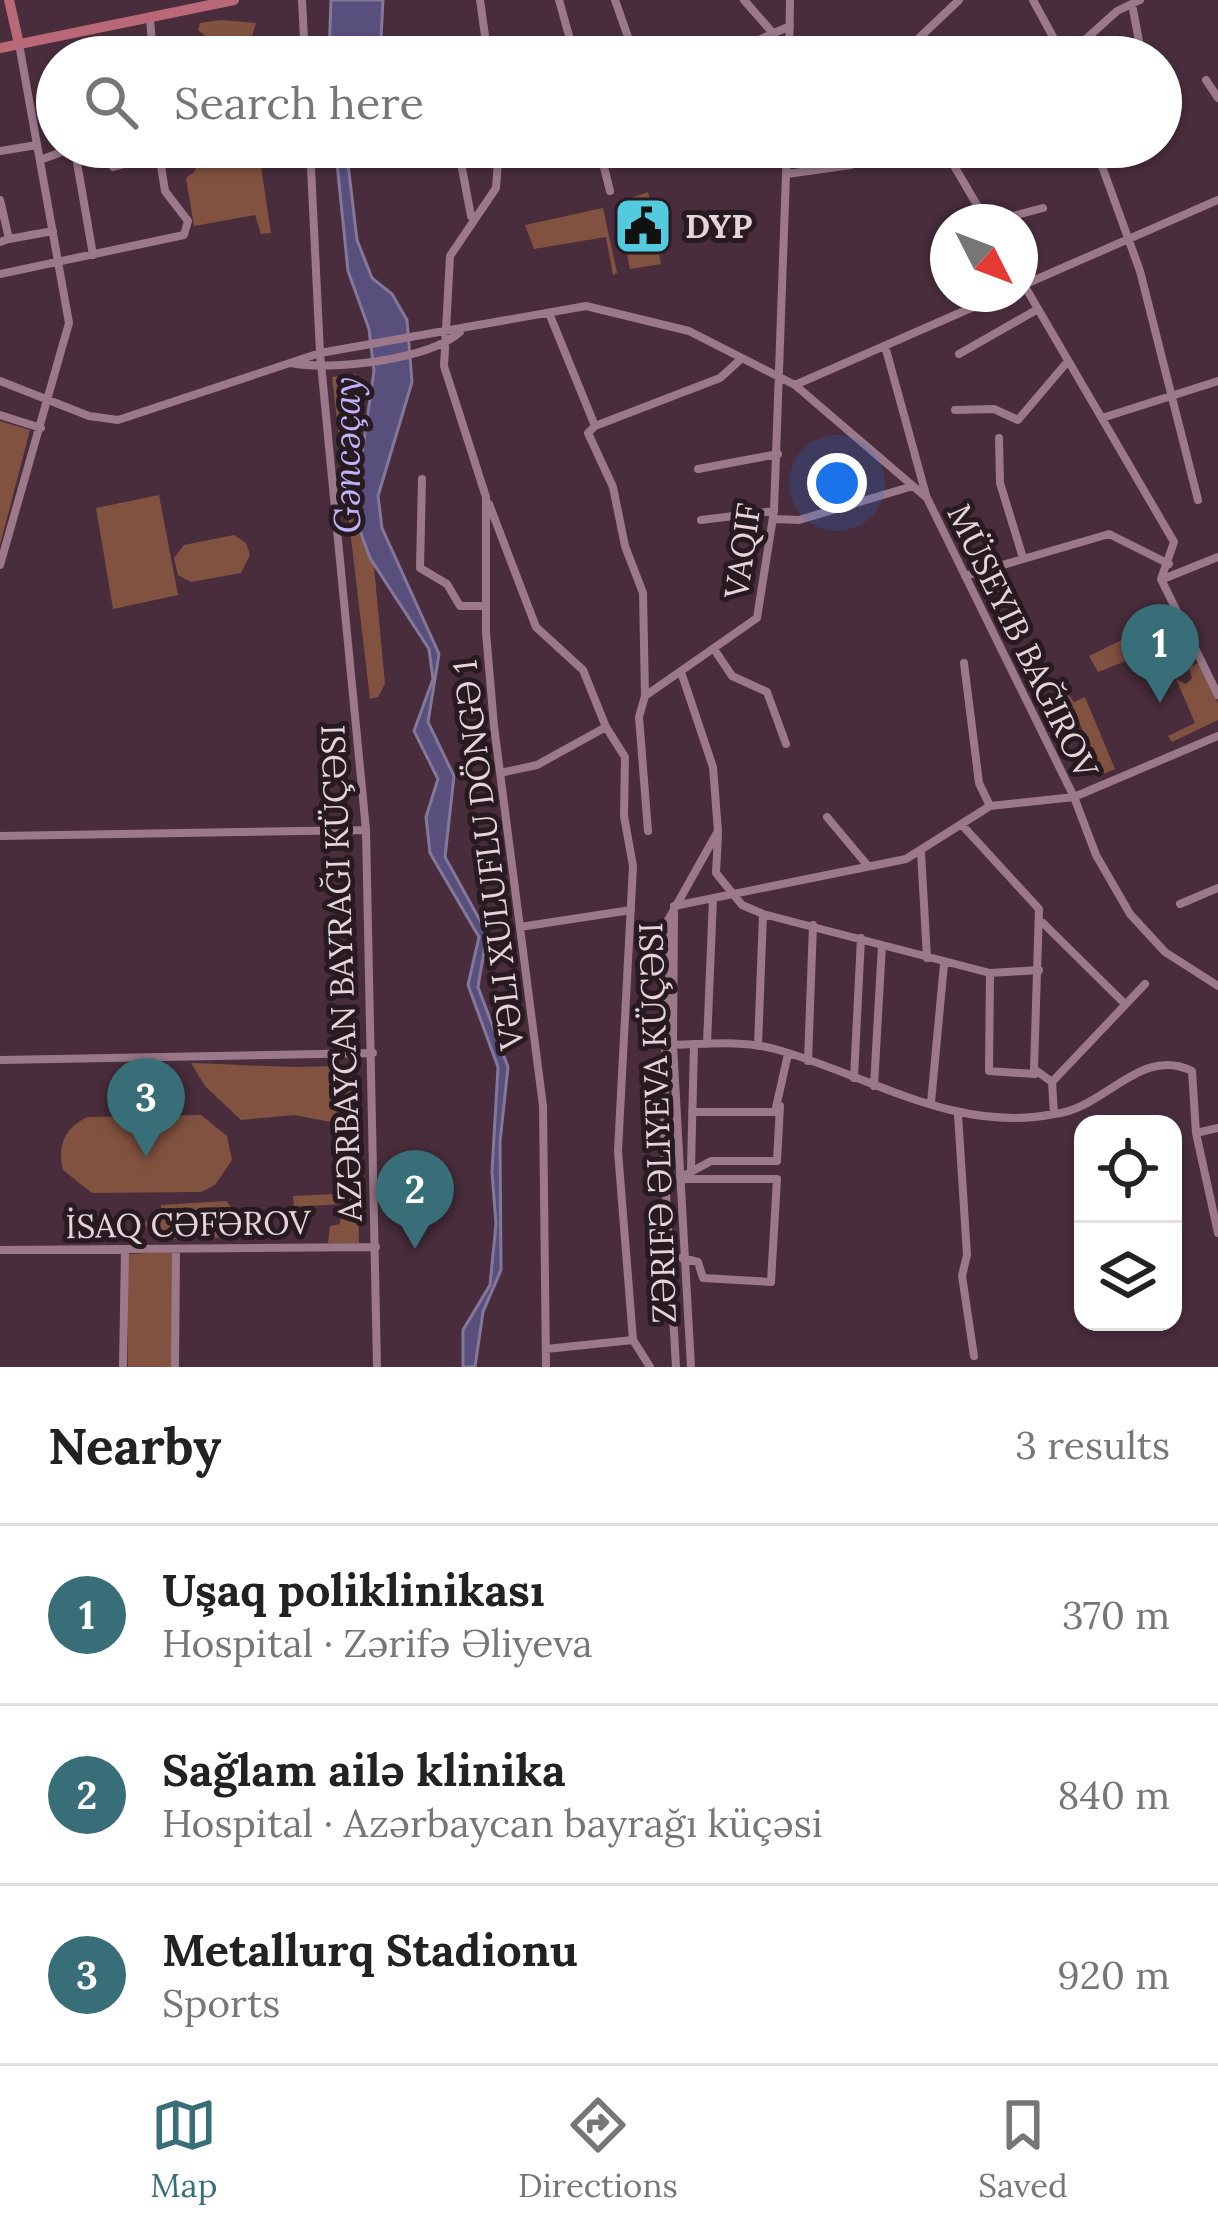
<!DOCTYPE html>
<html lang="en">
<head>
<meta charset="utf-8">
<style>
  body { margin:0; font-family:Lora,serif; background:#f2f2f2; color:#222 }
  .controls { position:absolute; right:36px; bottom:36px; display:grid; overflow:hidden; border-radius:24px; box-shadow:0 3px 9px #0004 }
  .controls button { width:108px; height:108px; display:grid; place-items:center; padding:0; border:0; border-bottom:3px solid #e0e0e0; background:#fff; color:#222; font:60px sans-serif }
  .compass { position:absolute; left:930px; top:204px; width:108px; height:108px; border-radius:50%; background:#fff; box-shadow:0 3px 9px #0004; rotate:132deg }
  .you { position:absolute; left:837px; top:483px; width:42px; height:42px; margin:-30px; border:9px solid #fff; border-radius:50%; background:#1a73e8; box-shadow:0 0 0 18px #1a73e833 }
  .badge { display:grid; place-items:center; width:78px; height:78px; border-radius:50%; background:#386e77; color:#fff; font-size:39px; font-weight:700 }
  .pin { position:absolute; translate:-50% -99px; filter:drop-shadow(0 3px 6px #0008) }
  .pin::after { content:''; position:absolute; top:63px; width:42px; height:36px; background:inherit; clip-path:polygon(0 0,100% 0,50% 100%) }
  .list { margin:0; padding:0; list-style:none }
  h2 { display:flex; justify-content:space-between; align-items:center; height:156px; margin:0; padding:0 48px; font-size:51px }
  h2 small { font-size:39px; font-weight:400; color:#767676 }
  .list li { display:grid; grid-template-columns:78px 1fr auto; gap:36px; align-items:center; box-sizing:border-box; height:180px; padding:0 48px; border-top:3px solid #e0e0e0 }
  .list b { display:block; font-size:45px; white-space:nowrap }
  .list p { margin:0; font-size:39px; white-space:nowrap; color:#767676 }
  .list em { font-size:39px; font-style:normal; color:#767676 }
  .icon { flex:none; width:66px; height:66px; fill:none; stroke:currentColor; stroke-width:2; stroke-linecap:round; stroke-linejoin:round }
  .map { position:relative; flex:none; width:1218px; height:1367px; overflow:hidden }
  .search { position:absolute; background:#fff; box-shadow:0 3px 9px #0004; left:36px; right:36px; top:36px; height:132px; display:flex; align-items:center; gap:30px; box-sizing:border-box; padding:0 42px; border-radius:66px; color:#767676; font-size:45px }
  .sheet { height:696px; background:#fff }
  nav { display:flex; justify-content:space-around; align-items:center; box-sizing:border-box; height:168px; border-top:3px solid #e0e0e0; background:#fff; font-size:33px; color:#767676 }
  nav a { display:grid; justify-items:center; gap:6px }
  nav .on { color:#386e77 }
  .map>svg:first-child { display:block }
</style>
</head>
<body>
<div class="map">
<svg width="1218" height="1367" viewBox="0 0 1218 1367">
  <rect width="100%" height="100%" fill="#492d3c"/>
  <path fill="#825240" d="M 221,20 L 256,23 L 252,36 L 234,43 L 243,51 L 260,52 L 260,57 L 218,57 L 211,40 L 198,30 L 200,23 Z
    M 201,147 L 258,147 L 271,233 L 261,234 L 255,215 L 194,226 L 186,178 L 195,171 Z
    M 648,192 L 661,264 L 630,269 L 617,203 Z
    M 603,208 L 617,273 L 613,275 L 606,237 L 534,249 L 525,225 Z
    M 356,374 L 385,684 L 378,697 L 370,699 L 332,377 Z
    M 0,421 L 30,430 L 0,545 Z
    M 159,495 L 178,595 L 113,609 L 96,508 Z
    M 234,535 L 246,543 L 250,555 L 241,573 L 191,582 L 178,575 L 174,558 L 184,545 Z
    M 1177,627 L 1182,639 L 1098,672 L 1089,656 L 1136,633 L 1140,644 Z
    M 1200,662 L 1218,703 L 1218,720 L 1172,742 L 1168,736 L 1195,723 L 1176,679 L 1186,684 L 1192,678 L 1189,668 Z
    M 1068,694 L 1074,702 L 1085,697 L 1115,769 L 1103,774 L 1070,703 L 1052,716 L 1065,738 L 1058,741 L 1040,704 Z
    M 191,1063 C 244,1064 293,1070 343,1065 L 355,1076 L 360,1130 L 352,1134 L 347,1125 L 294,1115 L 241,1120 L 205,1086 Z
    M 201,1115 L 227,1136 L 232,1160 L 215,1185 L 201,1192 L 92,1193 L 63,1170 C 57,1146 65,1127 88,1117 Z
    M 358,1193 L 359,1243 L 328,1243 L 330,1226 L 340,1224 L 342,1204 L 294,1207 L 293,1196 Z
    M 226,1201 L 238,1214 L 242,1237 L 163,1239 L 140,1223 L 161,1218 L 161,1205 Z
    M 172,1252 L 172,1367 L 128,1367 L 128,1254 Z"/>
  <path fill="#584f7d" stroke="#83779a" stroke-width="3" d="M 331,0 L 383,0 L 380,57 L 329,57 Z
    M 328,147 L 346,147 L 357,240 L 372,278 L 392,294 L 407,320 L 412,382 L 378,496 L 382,528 L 439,654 L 428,722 L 454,776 L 445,857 L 487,933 L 478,987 L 508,1067 L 500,1142 L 501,1270 L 483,1312 L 475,1367 L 463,1367 L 463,1330 L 490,1285 L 496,1224 L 492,1172 L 498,1067 L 468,985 L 479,937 L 430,853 L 426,817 L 438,779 L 414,731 L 433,679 L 429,649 L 370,558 L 359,528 L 358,482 L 374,371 L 369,329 L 348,271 L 337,163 Z"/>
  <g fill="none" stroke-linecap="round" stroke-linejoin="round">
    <path stroke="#9b798a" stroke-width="8" d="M 302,0 L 305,57
      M 480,0 L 488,57
      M 559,0 L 575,57
      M 615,0 L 635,57
      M 744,0 L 772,32
      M 1033,0 L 1064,57
      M 1132,4 L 1142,57
      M 150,18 L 153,57
      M 430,57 L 438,57
      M 720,57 L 790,26
      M 789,57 L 790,0
      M 899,57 L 959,0
      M 1066,57 L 1117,11 L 1140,0
      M 1206,80 L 1218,98
      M 104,147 L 113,167 L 159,155
      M 310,147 L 320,353 L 366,830 L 377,1367
      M 458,147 L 471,216
      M 499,147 L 496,188 L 450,256 L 444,366 L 486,497 L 486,632 L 494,726 L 543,1106 L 546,1367
      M 599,147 L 610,191
      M 667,147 L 670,154 L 698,147
      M 943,147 L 987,222
      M 1095,147 L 1140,271 L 1198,500
      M 0,151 L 37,145
      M 75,151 L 93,255
      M 40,160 L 75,147
      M 787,174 L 851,165
      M 0,200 L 9,239 L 0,242
      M 990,222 L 1043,208
      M 9,239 L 53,231
      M 0,274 L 184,235 L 188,221 L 165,191 L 158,147
      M 1020,278 L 1174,542 L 1161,579 L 1218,695
      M 1021,286 L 1218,200
      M 549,313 L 595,426 L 588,433 L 613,487 L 625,546 L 643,593 L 645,696 L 757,618 L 774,511 L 787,147
      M 885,346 L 926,495
      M 959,354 L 1038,309
      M 291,363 C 331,371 428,360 460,332
      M 0,381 L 89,416 L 118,420 L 320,353 L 586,306 L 689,331 L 795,385 L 927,498 L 1074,797 L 1096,855 L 1130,914 L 1165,952 L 1218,986
      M 795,385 L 1003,294
      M 955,410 L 994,409 L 1018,420 L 1068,361
      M 0,415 L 41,428
      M 1102,418 L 1218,381
      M 595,426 L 720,378 L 742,358
      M 999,438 L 1000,483 L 1023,558
      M 698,469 L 778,454
      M 422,479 L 420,568 L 447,584 L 460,606 L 486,606
      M 489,504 L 536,627 L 583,670 L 606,727 L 625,757 L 624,816 L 633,866 L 618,1151 L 633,1340
      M 774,519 L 799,520 L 913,486
      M 701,520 L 774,511
      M 0,565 L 69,323 L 19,44
      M 965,576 L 1109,534 L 1169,564
      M 1163,579 L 1218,557
      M 714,649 L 732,676 L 767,692 L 786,744
      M 964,663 L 979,783 L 990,806
      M 645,696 L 639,717 L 648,831
      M 500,773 L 537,765 L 606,727
      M 827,817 L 868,866
      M 718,834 L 716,873 L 742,905 L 763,914 L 990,973 L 1039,970
      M 0,836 L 366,830
      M 921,852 L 927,958
      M 1180,904 L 1218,888
      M 674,906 L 906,859 L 990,806 L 1074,797 L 1218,736
      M 674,913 L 673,1045 L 691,1367
      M 1043,923 L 1125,1004
      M 520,927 L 631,910
      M 990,973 L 989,1071 L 1035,1074
      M 707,1044 L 713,898
      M 663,1045 C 701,1045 738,1039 775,1049 C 866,1074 955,1134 1054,1114 L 1052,1082 L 1034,1069 L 1039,909 L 962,825
      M 758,1046 L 763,914
      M 0,1060 L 373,1053
      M 808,1061 L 813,925
      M 854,1078 L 861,938
      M 1052,1082 L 1145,984
      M 874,1086 L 882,945
      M 931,1103 L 944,964
      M 692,1112 L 775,1112 L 788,1054
      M 958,1114 L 967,1255 L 962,1276 L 974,1356
      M 1054,1114 C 1104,1110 1140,1045 1192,1071 L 1196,1133 L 1218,1233
      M 1196,1133 L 1218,1128
      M 691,1168 L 694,1044
      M 678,1179 L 777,1179 L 771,1282 L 703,1278 L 698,1262 L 682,1258
      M 678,1179 L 711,1161 L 777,1161 L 780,1106
      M 0,1250 L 376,1247
      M 546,1349 L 633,1340 L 650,1367
      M 123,1367 L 125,1249
      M 175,1367 L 176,1249
      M 676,1367 L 664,1159 L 667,922 L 718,831 L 713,767 L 681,672"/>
    <path stroke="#b86877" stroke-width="10" d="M 9,0 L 19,44
      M 0,48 L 234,0"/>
  </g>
  <defs>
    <g id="civic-square" transform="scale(3)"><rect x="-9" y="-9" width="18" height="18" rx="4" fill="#54cade" stroke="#271a20"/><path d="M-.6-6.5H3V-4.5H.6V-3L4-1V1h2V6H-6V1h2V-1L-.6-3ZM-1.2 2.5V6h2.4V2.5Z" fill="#111"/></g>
  </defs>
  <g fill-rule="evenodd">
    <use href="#civic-square" x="643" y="226"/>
  </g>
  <g text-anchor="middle" stroke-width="10" stroke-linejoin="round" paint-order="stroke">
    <g font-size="33" font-weight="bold" fill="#e6d3dc" stroke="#271a20" text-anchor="start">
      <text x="685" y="238">DYP</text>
    </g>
    <g font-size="33" fill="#e6d3dc" stroke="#271a20">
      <text transform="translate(742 551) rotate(-82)" y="12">VAQIF</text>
      <text transform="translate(1023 641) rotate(64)" y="12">MÜSEYIB BAĞIROV</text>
      <text transform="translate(488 855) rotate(-97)" y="12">VƏLI XULUFLU DÖNGƏ 1</text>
      <text transform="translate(341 973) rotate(-92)" y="12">AZƏRBAYCAN BAYRAĞI KÜÇƏSI</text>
      <text transform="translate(657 1123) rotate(-92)" y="12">ZƏRIFƏ ƏLIYEVA KÜÇƏSI</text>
      <text transform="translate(188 1224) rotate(-1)" y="12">İSAQ CƏFƏROV</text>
    </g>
    <g font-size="36" font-style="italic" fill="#c0b2fc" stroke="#271a20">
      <text transform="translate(347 455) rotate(-90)" y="13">Gəncəçay</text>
    </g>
  </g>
</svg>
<div class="controls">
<button><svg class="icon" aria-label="locate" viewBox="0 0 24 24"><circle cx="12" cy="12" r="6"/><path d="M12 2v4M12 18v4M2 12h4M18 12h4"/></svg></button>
<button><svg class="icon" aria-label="layers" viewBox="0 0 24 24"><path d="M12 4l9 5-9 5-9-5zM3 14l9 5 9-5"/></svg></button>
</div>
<svg class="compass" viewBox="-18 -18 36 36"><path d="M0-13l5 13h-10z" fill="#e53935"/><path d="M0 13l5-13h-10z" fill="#767676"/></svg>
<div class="you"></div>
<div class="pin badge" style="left:1160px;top:703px">1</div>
<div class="pin badge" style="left:415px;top:1249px">2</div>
<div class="pin badge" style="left:146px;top:1157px">3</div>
<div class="search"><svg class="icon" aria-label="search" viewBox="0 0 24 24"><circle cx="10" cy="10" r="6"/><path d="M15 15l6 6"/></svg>Search here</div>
</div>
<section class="sheet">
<h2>Nearby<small>3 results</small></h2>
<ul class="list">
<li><span class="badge">1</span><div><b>Uşaq poliklinikası</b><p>Hospital · Zərifə Əliyeva</p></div><em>370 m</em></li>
<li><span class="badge">2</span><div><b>Sağlam ailə klinika</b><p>Hospital · Azərbaycan bayrağı küçəsi</p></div><em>840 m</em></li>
<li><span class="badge">3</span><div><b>Metallurq Stadionu</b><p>Sports</p></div><em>920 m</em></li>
</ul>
</section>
<nav>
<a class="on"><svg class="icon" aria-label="map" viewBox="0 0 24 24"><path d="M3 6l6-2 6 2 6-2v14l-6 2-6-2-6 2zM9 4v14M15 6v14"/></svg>Map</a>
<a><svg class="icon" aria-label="directions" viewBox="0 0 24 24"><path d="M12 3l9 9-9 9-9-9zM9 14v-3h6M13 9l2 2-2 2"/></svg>Directions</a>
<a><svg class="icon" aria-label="saved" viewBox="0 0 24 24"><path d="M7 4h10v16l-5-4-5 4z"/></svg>Saved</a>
</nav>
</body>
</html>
